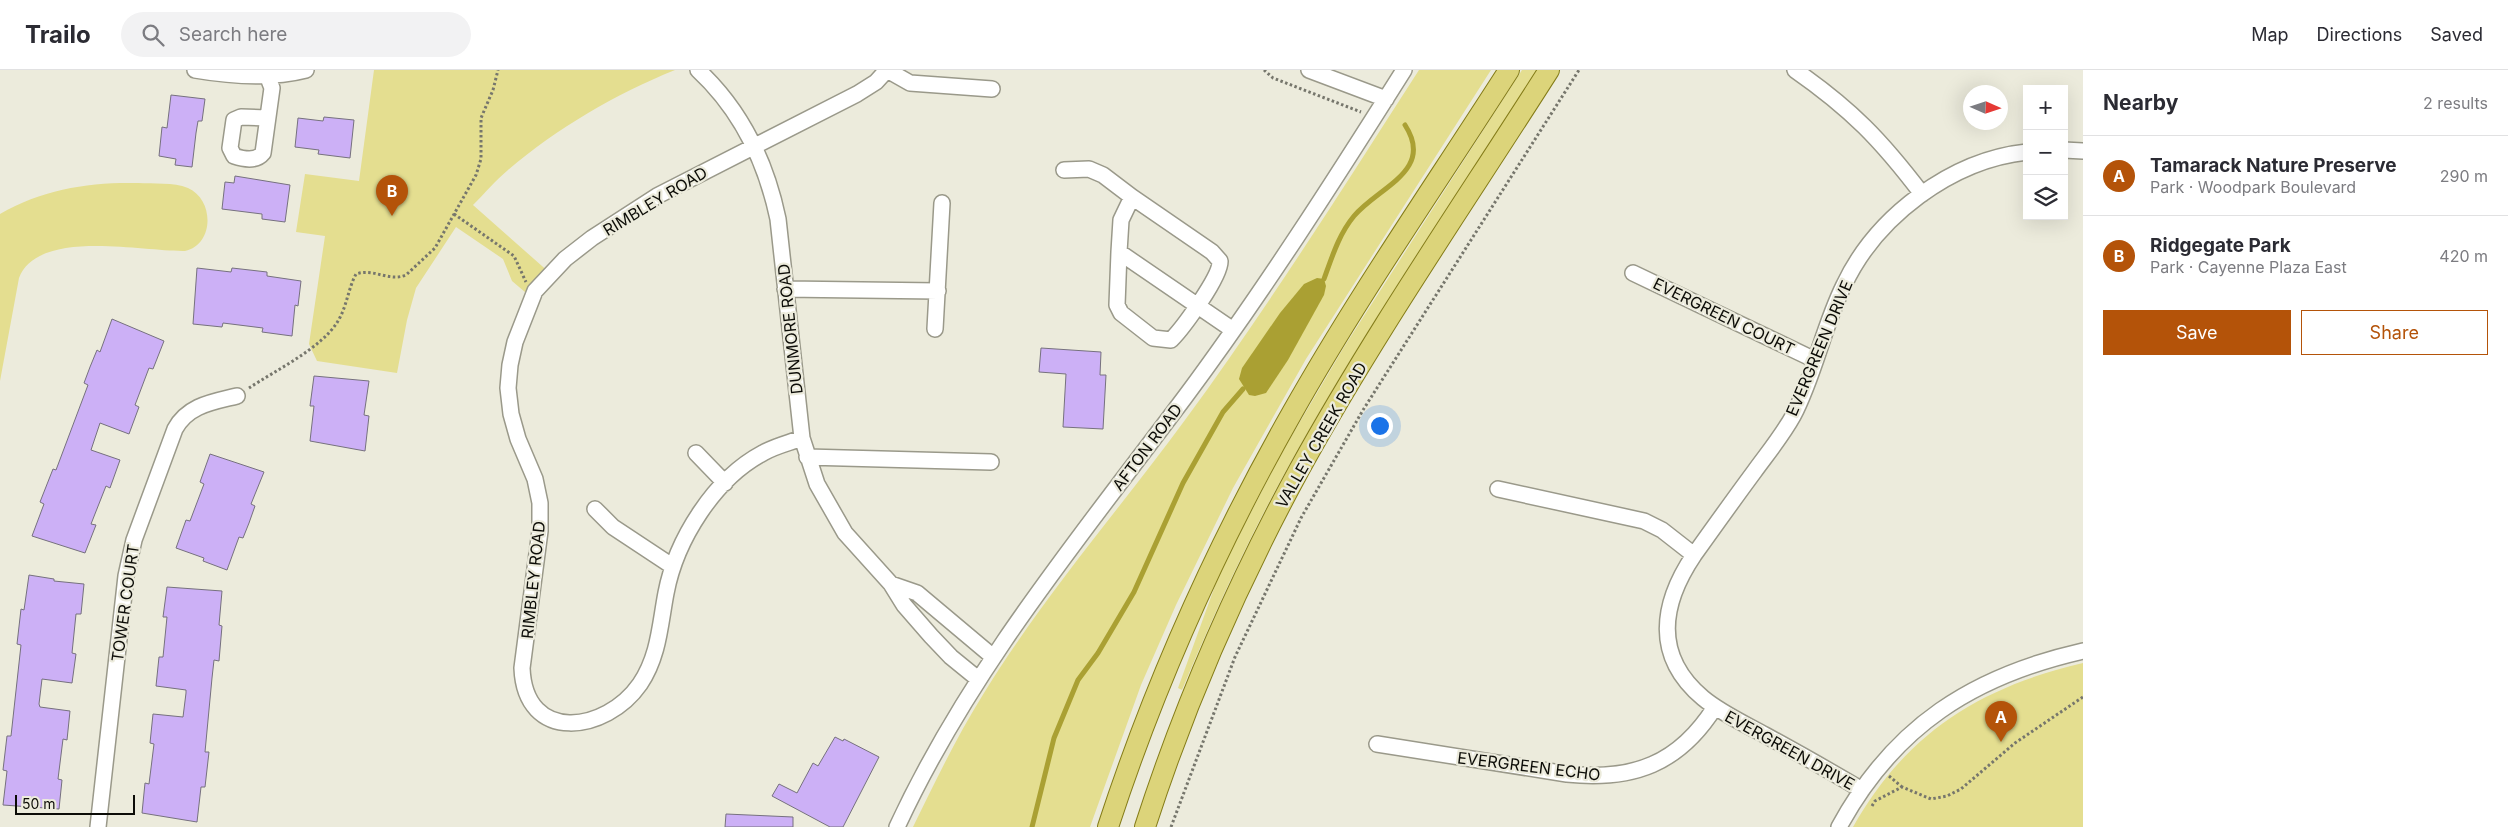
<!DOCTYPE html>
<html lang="en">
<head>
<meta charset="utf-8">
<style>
  body { margin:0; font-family:Inter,sans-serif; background:#f2f2f3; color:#2b2b33 }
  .controls { position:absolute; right:15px; top:15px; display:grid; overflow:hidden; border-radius:0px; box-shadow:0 5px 20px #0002 }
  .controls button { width:45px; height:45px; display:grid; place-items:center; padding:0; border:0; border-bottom:1px solid #e1e1e2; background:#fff; color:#2b2b33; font:25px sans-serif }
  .compass { position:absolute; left:1963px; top:15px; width:45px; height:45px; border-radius:50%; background:#fff; box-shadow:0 5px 20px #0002; rotate:93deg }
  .scale { position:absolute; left:15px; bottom:12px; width:120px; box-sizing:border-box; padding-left:5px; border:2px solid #0c0c07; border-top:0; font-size:14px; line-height:18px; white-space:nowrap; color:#0c0c07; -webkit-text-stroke:4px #ecebdc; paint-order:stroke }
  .you { position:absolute; left:1379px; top:355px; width:18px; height:18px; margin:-12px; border:4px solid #fff; border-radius:50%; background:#1a73e8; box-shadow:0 0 0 8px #1a73e833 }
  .badge { display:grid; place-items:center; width:32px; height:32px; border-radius:50%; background:#b45309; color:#fff; font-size:16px; font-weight:700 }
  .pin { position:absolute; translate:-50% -41px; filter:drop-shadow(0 1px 2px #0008) }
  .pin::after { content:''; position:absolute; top:26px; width:18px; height:15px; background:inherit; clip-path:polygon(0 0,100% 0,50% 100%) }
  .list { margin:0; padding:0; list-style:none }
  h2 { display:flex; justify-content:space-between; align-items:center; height:65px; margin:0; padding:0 20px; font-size:21px }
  h2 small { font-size:16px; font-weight:400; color:#7c7c81 }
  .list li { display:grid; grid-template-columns:32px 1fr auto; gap:15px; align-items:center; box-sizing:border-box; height:80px; padding:0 20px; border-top:1px solid #e1e1e2 }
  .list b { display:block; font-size:19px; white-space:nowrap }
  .list p { margin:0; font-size:16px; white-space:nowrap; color:#7c7c81 }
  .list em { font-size:16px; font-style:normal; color:#7c7c81 }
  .actions { display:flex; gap:10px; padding:15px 20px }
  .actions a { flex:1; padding:11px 0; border:1px solid #b45309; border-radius:0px; text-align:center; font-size:18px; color:#b45309 }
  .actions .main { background:#b45309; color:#fff }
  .icon { flex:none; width:28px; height:28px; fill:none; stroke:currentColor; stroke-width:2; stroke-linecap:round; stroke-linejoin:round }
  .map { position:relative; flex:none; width:2083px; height:757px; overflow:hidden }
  header { display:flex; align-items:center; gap:30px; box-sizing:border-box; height:70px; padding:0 25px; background:#fff; border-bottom:1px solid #e1e1e2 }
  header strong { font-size:24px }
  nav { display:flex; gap:28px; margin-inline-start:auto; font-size:18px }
  .search { width:350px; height:45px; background:#f2f2f3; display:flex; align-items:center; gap:12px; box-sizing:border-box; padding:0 18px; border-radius:28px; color:#7c7c81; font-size:19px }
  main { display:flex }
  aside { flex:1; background:#fff }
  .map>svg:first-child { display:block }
</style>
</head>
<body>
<header>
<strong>Trailo</strong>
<div class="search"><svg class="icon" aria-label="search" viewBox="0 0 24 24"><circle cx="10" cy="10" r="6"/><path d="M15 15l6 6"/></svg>Search here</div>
<nav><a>Map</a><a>Directions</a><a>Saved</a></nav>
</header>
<main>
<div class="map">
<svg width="2083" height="757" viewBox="0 0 2083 757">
  <rect width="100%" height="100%" fill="#ecebdc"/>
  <path fill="#e4de90" d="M 374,0 L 675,0 C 616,24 557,58 508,100 C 496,110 485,123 473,135 L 551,204 L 532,228 L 512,211 L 503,189 L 456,157 L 416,218 L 407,250 L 397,303 L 317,291 L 309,274 L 325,166 L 296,162 L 305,104 L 359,111 Z
    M 1419,0 L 1491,0 L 1306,289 L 1233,418 L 1176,535 L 1141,615 L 1090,757 L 913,757 C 935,712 957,666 984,623 C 1043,527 1118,441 1185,350 C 1268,237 1343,118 1419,0 Z
    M 1522,0 L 1537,0 C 1450,135 1359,267 1282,408 C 1245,476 1212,548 1182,620 L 1178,618 L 1220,502 L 1281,384 L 1344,277 Z
    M 138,113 C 154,114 173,112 188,118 C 215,130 214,175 185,181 C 143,182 38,158 19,208 L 0,311 L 0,144 C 43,119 89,112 138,113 Z
    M 2083,593 L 2083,757 L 1853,757 C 1906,663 1980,617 2083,593 Z"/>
  <path fill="#aaa033" d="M 1317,208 L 1324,209 L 1326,216 L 1324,225 L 1288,290 L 1266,323 L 1255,326 L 1249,325 L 1239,309 L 1242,298 L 1280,243 L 1304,214 Z"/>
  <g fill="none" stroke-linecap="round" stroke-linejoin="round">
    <path stroke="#aaa033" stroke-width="5" d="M 1324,209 C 1332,187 1339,164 1354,146 C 1378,117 1435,101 1405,55
      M 1032,757 L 1054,668 L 1078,610 L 1098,583 L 1134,522 L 1183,413 L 1223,342 L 1243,319"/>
  </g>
  <path fill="#ccb0f6" stroke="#76717e" d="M 171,25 L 205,29 L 202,51 L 198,51 L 196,63 L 192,97 L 175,95 L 176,89 L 159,86 L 162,57 L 167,58 Z
    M 324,47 L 354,50 L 350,88 L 318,84 L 319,80 L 295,77 L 298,48 L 323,51 Z
    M 235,106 L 290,115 L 285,152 L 262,149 L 262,144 L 222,139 L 225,112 L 234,113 Z
    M 197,198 L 231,202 L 232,198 L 267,202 L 267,206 L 301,211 L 298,236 L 295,235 L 292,266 L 262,262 L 263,258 L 223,253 L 222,257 L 193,254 Z
    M 112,249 L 164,271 L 153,299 L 149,298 L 135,335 L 139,337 L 129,364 L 100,353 L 91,380 L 120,390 L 110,418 L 106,416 L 91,454 L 96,455 L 85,483 L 32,466 L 44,434 L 40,432 L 53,399 L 56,400 L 88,315 L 84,313 L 90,297 L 97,280 L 100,282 Z
    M 1041,278 L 1101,282 L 1100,305 L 1106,305 L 1103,359 L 1063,357 L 1066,304 L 1039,302 Z
    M 314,306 L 369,311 L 364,345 L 369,346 L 365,381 L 310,371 L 314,336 L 310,336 Z
    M 210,384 L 264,402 L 251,434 L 255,436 L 249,453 L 243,468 L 239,467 L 227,500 L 203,491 L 204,488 L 176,478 L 186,450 L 190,451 L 204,414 L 200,412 Z
    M 29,505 L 54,509 L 54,511 L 84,514 L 81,544 L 76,544 L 72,583 L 76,584 L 72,613 L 42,609 L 39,634 L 40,637 L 70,641 L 67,670 L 63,669 L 58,709 L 62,710 L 59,739 L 3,735 L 7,701 L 3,700 L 7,666 L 11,666 L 21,575 L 17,574 L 21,539 L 24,540 Z
    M 167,517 L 222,521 L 219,555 L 222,556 L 219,591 L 214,590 L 212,608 L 205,682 L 209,682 L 205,717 L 201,717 L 197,752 L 142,743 L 145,713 L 149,714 L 154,674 L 150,673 L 153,644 L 183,647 L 186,623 L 186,620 L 156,616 L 159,587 L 163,587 L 167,547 L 163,547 Z
    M 835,667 L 843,671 L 844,669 L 879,687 L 843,757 L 830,757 L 772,726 L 779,714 L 797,723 L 813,693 L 818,696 Z
    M 726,744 L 793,747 L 793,757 L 725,757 Z"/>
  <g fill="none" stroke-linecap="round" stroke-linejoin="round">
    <g stroke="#9a998a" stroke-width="18">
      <path id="minor" d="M 195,0 C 230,6 271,9 306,0
        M 265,0 L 272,18 L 263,83 C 256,92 243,89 234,86 L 230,78 L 234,50 L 241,47 L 267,48
        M 698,0 C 741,40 766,92 778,149 L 802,368 L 817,414 L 845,463 L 891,514 L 904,535 L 931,566 L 951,587 L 978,609
        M 887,0 L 910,13 L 992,19
        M 1309,0 L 1386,29
        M 1795,0 C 1851,39 1881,70 1922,124
        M 2064,80 L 2083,81
        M 1064,100 L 1089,99 L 1103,105 L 1132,127
        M 1119,182 L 1117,235 L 1121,243 L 1153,268 L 1171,270 C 1183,258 1221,206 1220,191 L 1212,182 L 1132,127 L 1121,150 L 1119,182 L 1233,260
        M 1633,203 L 1815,290
        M 785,219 L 938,221
        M 935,259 L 942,133
        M 802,368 C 789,373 775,376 763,383 C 714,409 676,470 666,523 C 660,554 659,586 640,614 C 606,663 525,674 522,598 L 540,461 L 540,433 L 535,409 L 518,369 L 511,344 L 508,318 L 510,295 L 515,272 L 535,221 L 565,189 L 592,168 L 657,126 L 857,24 L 876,12 L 887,0
        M 696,383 L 725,413
        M 807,387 L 991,392
        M 1498,419 L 1644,451 L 1662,460 L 1694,485
        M 595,439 L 613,457 L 672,496
        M 891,514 L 917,523 L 992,586
        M 1377,674 L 1567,704 C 1633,711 1679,694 1715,637
        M 1862,720 C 1830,701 1798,683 1765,665 C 1745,654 1721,643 1703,628 C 1653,586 1661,534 1694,485 C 1714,457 1734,429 1754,402 C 1767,384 1782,366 1793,346 C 1815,304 1823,257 1844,215 C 1876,147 1951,90 2027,82
        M 98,757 L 126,506 L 134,470 L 175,359 C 188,335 213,332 237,326
        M 897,757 C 970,599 1081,466 1185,327 C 1263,222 1334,111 1404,0
        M 1839,757 C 1894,656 1973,606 2083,581"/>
    </g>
    <g stroke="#847c18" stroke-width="22">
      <path id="major" d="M 1108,757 C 1155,613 1217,475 1292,343 C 1358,226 1436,114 1509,0
        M 1145,757 C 1185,633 1237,514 1299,400 C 1375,262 1465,132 1549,0"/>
    </g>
    <path stroke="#76766c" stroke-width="3" stroke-dasharray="2.5 2.5" stroke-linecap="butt" d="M 1264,0 L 1273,8 L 1361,42
      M 454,144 L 514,186 L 526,212
      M 249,318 C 276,300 322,278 338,251 C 347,236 348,219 356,204 C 374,198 389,212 406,205 L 435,178 L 476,105 L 481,89 L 481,48 L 493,20 L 498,0
      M 1889,706 L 1902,717
      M 1872,736 L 1875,731 L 1902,717 L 1931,729 L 1947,726 L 1961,719 L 2015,673 L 2083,627
      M 1171,757 L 1235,587 L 1301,448 L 1363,340 L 1579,0"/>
    <use href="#minor" stroke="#fff" stroke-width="15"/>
    <use href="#major" stroke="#dcd47a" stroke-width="20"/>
  </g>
  <g text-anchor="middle" stroke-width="4.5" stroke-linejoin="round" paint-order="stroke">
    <g font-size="16" fill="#0c0c07" stroke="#ecebdc">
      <text transform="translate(655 131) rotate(-31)" y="6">RIMBLEY ROAD</text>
      <text transform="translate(1724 246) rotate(26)" y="6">EVERGREEN COURT</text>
      <text transform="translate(790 259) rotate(-96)" y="6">DUNMORE ROAD</text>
      <text transform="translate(1819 278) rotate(-67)" y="6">EVERGREEN DRIVE</text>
      <text transform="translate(1321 365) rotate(-60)" y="6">VALLEY CREEK ROAD</text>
      <text transform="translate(1147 377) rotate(-53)" y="6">AFTON ROAD</text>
      <text transform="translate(533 510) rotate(-84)" y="6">RIMBLEY ROAD</text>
      <text transform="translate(125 533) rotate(-82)" y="6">TOWER COURT</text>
      <text transform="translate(1790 680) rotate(29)" y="6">EVERGREEN DRIVE</text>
      <text transform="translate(1529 696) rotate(7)" y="6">EVERGREEN ECHO</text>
    </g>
  </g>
</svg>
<div class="controls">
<button>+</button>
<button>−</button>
<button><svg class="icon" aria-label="layers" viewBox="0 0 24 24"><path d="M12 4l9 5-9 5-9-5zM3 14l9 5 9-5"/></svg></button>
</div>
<svg class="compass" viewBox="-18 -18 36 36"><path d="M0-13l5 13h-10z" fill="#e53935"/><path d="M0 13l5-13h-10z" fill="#7c7c81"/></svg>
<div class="scale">50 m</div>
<div class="you"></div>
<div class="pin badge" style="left:2001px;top:672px">A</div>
<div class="pin badge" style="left:392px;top:146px">B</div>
</div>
<aside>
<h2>Nearby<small>2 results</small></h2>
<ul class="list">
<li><span class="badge">A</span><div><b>Tamarack Nature Preserve</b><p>Park · Woodpark Boulevard</p></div><em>290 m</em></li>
<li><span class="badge">B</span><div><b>Ridgegate Park</b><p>Park · Cayenne Plaza East</p></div><em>420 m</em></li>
</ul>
<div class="actions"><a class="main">Save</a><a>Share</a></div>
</aside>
</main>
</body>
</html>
